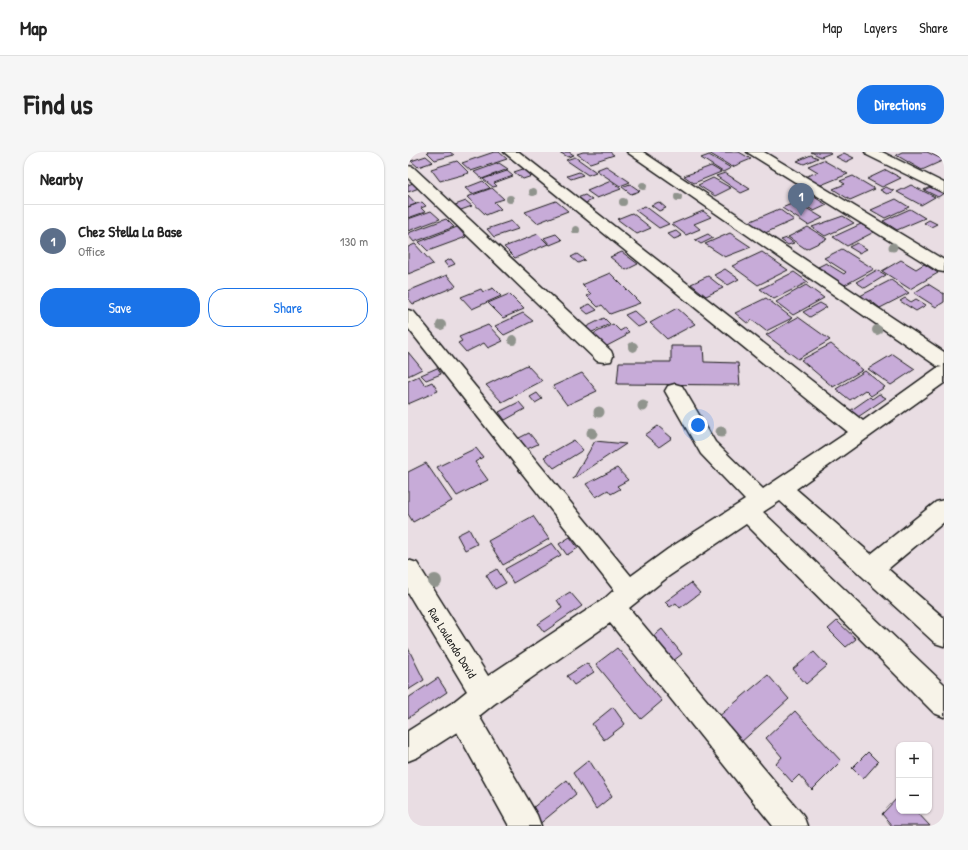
<!DOCTYPE html>
<html lang="en">
<head>
<meta charset="utf-8">
<style>
  body { margin:0; font-family:"Patrick Hand",sans-serif; background:#f6f6f6; color:#222 }
  .controls { position:absolute; right:12px; bottom:12px; display:grid; overflow:hidden; border-radius:8px; box-shadow:0 1px 3px #0004 }
  .controls button { width:36px; height:36px; display:grid; place-items:center; padding:0; border:0; border-bottom:1px solid #e0e0e0; background:#fff; color:#222; font:20px sans-serif }
  .you { position:absolute; left:290px; top:273px; width:14px; height:14px; margin:-10px; border:3px solid #fff; border-radius:50%; background:#1a73e8; box-shadow:0 0 0 6px #1a73e833 }
  .badge { display:grid; place-items:center; width:26px; height:26px; border-radius:50%; background:#1a73e8; color:#fff; font-size:13px; font-weight:700 }
  .pin { position:absolute; translate:-50% -33px; filter:drop-shadow(0 1px 2px #0008) }
  .pin::after { content:''; position:absolute; top:21px; width:14px; height:12px; background:inherit; clip-path:polygon(0 0,100% 0,50% 100%) }
  .list { margin:0; padding:0; list-style:none }
  h2 { display:flex; justify-content:space-between; align-items:center; height:52px; margin:0; padding:0 16px; font-size:17px }
  h2 small { font-size:13px; font-weight:400; color:#767676 }
  .list li { display:grid; grid-template-columns:26px 1fr auto; gap:12px; align-items:center; box-sizing:border-box; height:72px; padding:0 16px; border-top:1px solid #e0e0e0 }
  .list b { display:block; font-size:15px; white-space:nowrap }
  .list p { margin:0; font-size:13px; white-space:nowrap; color:#767676 }
  .list em { font-size:13px; font-style:normal; color:#767676 }
  .actions { display:flex; gap:8px; padding:12px 16px }
  .actions a { flex:1; padding:9px 0; border:1px solid #1a73e8; border-radius:16px; text-align:center; font-size:14px; color:#1a73e8 }
  .actions .main { background:#1a73e8; color:#fff }
  .map { position:relative; flex:none; width:536px; height:674px; overflow:hidden; border-radius:16px }
  header { display:flex; align-items:center; gap:24px; box-sizing:border-box; height:56px; padding:0 20px; background:#fff; border-bottom:1px solid #e0e0e0 }
  header strong { font-size:19px }
  nav { display:flex; gap:22px; margin-inline-start:auto; font-size:14px }
  .intro { display:flex; align-items:center; justify-content:space-between; box-sizing:border-box; height:96px; padding:0 24px }
  h1 { margin:0; font-size:28px }
  .button { padding:10px 18px; border-radius:16px; background:#1a73e8; color:#fff; font-size:14px; font-weight:700 }
  main { display:flex; gap:24px; padding:0 24px }
  aside { flex:1; background:#fff; border-radius:16px; box-shadow:0 1px 3px #0004 }
  .map>svg:first-child { display:block }
</style>
</head>
<body>
<header>
<strong>Map</strong>
<nav><a>Map</a><a>Layers</a><a>Share</a></nav>
</header>
<div class="intro"><h1>Find us</h1><a class="button">Directions</a></div>
<main>
<aside>
<h2>Nearby<small></small></h2>
<ul class="list">
<li><span class="badge" style="background:#5c6f8a">1</span><div><b>Chez Stella La Base</b><p>Office</p></div><em>130 m</em></li>
</ul>
<div class="actions"><a class="main">Save</a><a>Share</a></div>
</aside>
<div class="map">
<svg width="536" height="674" viewBox="0 0 536 674">
  <rect width="100%" height="100%" fill="#e9dde3"/>
  <filter id="ink" filterUnits="userSpaceOnUse"><feTurbulence type="fractalNoise" baseFrequency=".025" numOctaves="2"/><feDisplacementMap in="SourceGraphic" scale="8" xChannelSelector="R" yChannelSelector="G"/><feConvolveMatrix kernelMatrix="1 2 1 2 8 2 1 2 1" color-interpolation-filters="sRGB"/></filter>
  <g filter="url(#ink)">
    <path fill="#c7abd8" stroke="#1c1c1c" d="M 19,0 L 42,0 L 46,3 L 27,8 Z
      M 86,0 L 91,0 L 99,7 L 63,19 L 54,11 Z
      M 151,0 L 161,0 L 166,3 L 160,5 Z
      M 175,0 L 202,0 L 206,3 L 182,11 L 169,2 Z
      M 303,0 L 331,0 L 343,7 L 324,15 L 301,1 Z
      M 403,0 L 422,0 L 423,1 L 413,5 Z
      M 494,0 L 519,0 L 536,8 L 514,18 L 488,3 Z
      M 436,1 L 446,6 L 438,10 L 428,5 Z
      M 301,3 L 323,16 L 315,20 L 293,6 Z
      M 403,3 L 410,6 L 396,12 L 389,9 Z
      M 18,4 L 25,10 L 10,15 L 3,9 Z
      M 167,5 L 188,20 L 180,23 L 158,8 Z
      M 415,8 L 440,22 L 413,33 L 408,33 L 396,25 L 410,20 L 400,14 Z
      M 49,9 L 61,21 L 32,29 L 23,17 Z
      M 91,11 L 100,17 L 74,27 L 66,20 Z
      M 198,14 L 222,30 L 212,34 L 188,18 Z
      M 303,14 L 313,20 L 286,31 L 276,24 Z
      M 118,16 L 127,23 L 115,27 L 106,20 Z
      M 478,18 L 493,26 L 474,35 L 459,27 Z
      M 99,19 L 105,24 L 86,31 L 89,34 L 85,35 L 75,27 Z
      M 171,20 L 175,23 L 163,27 L 159,24 Z
      M 317,21 L 342,37 L 333,41 L 308,24 Z
      M 445,24 L 467,37 L 442,48 L 425,37 L 437,32 L 432,29 Z
      M 305,26 L 323,36 L 307,44 L 290,33 Z
      M 75,29 L 82,36 L 64,42 L 57,36 Z
      M 203,29 L 213,37 L 189,46 L 179,39 Z
      M 5,31 L 11,36 L 0,40 L 0,33 Z
      M 222,32 L 232,39 L 223,42 L 214,35 Z
      M 503,33 L 527,45 L 513,53 L 489,40 Z
      M 478,35 L 486,39 L 479,42 L 472,38 Z
      M 522,35 L 536,41 L 530,45 L 516,38 Z
      M 84,36 L 96,47 L 86,50 L 93,57 L 78,63 L 59,45 Z
      M 0,43 L 8,52 L 0,55 Z
      M 177,43 L 184,48 L 176,52 L 169,46 Z
      M 403,43 L 419,53 L 406,59 L 390,49 Z
      M 488,47 L 501,55 L 477,66 L 463,58 Z
      M 58,49 L 64,54 L 53,58 L 47,53 Z
      M 148,49 L 160,59 L 129,71 L 117,60 Z
      M 14,50 L 18,54 L 13,56 L 17,60 L 0,66 L 0,55 Z
      M 251,50 L 258,56 L 251,59 L 243,53 Z
      M 388,50 L 415,66 L 400,73 L 374,56 Z
      M 237,54 L 261,72 L 251,76 L 227,58 Z
      M 371,57 L 386,68 L 357,81 L 341,70 Z
      M 502,57 L 517,66 L 489,78 L 475,69 Z
      M 23,59 L 32,67 L 0,79 L 0,67 Z
      M 295,59 L 303,65 L 286,72 L 292,77 L 278,83 L 264,72 Z
      M 224,61 L 243,76 L 229,82 L 209,67 Z
      M 435,64 L 446,71 L 417,84 L 404,75 Z
      M 38,67 L 46,75 L 6,90 L 0,83 L 0,81 Z
      M 521,68 L 529,72 L 523,75 L 516,71 Z
      M 103,69 L 110,77 L 86,85 L 79,77 Z
      M 453,72 L 466,80 L 439,94 L 425,85 Z
      M 49,75 L 58,85 L 20,99 L 11,90 Z
      M 400,75 L 419,87 L 398,97 L 380,85 Z
      M 268,79 L 274,84 L 266,87 L 260,82 Z
      M 322,81 L 343,95 L 317,105 L 297,92 Z
      M 130,82 L 140,92 L 107,106 L 96,95 Z
      M 148,82 L 154,88 L 142,93 L 136,86 Z
      M 300,82 L 305,86 L 293,92 L 287,88 Z
      M 379,86 L 386,91 L 380,93 L 373,88 Z
      M 449,91 L 459,97 L 451,101 L 441,95 Z
      M 7,92 L 25,112 L 0,122 L 0,95 Z
      M 434,97 L 466,117 L 433,135 L 415,122 L 418,120 L 410,115 L 418,111 L 436,122 L 438,120 L 416,106 Z
      M 214,100 L 230,112 L 218,118 L 202,105 Z
      M 354,100 L 380,118 L 350,133 L 324,114 Z
      M 169,102 L 177,108 L 170,111 L 163,105 Z
      M 43,107 L 47,112 L 40,115 L 36,110 Z
      M 493,108 L 508,117 L 516,112 L 530,121 L 502,137 L 474,119 Z
      M 317,117 L 331,127 L 320,133 L 306,123 Z
      M 469,118 L 478,123 L 457,136 L 448,130 Z
      M 386,120 L 400,130 L 366,147 L 352,137 Z
      M 202,121 L 232,151 L 202,162 L 194,153 L 190,155 L 179,144 L 183,142 L 174,133 Z
      M 39,123 L 48,134 L 5,152 L 0,146 L 0,139 Z
      M 300,124 L 315,136 L 298,144 L 283,132 Z
      M 483,128 L 501,141 L 472,156 L 462,148 L 456,151 L 448,146 Z
      M 520,132 L 536,142 L 536,150 L 528,155 L 506,141 Z
      M 398,133 L 416,146 L 385,163 L 368,150 Z
      M 85,136 L 93,144 L 64,157 L 53,145 L 73,137 L 75,140 Z
      M 101,142 L 116,157 L 95,166 L 80,151 Z
      M 358,146 L 384,166 L 358,179 L 344,168 L 339,171 L 327,161 Z
      M 497,146 L 503,150 L 508,147 L 518,153 L 508,159 L 492,149 Z
      M 412,151 L 419,155 L 402,165 L 395,160 Z
      M 182,152 L 189,158 L 180,162 L 173,156 Z
      M 269,156 L 287,172 L 259,187 L 242,171 Z
      M 226,159 L 239,171 L 230,175 L 217,163 Z
      M 115,161 L 125,169 L 96,183 L 87,174 Z
      M 390,165 L 422,188 L 390,207 L 358,183 Z
      M 196,166 L 202,172 L 182,181 L 176,176 Z
      M 205,172 L 212,179 L 217,176 L 221,180 L 217,182 L 218,184 L 197,195 L 183,183 Z
      M 80,173 L 95,189 L 80,196 L 76,191 L 58,200 L 50,191 L 54,189 L 51,185 Z
      M 423,192 L 455,218 L 425,235 L 393,208 Z
      M 263,194 L 295,194 L 296,210 L 330,211 L 332,233 L 209,232 L 211,210 L 263,210 Z
      M 0,200 L 14,217 L 0,224 Z
      M 485,202 L 507,217 L 483,233 L 460,217 Z
      M 119,213 L 134,229 L 94,250 L 78,233 Z
      M 29,216 L 33,222 L 18,228 L 13,223 Z
      M 457,219 L 477,235 L 463,244 L 457,238 L 442,248 L 428,237 Z
      M 174,221 L 189,239 L 159,253 L 145,234 Z
      M 11,224 L 17,233 L 24,230 L 30,239 L 0,252 L 0,229 Z
      M 129,241 L 134,247 L 127,251 L 122,245 Z
      M 471,242 L 478,246 L 447,267 L 439,261 L 462,245 L 464,247 Z
      M 111,250 L 117,257 L 97,268 L 91,260 Z
      M 250,274 L 264,286 L 251,295 L 237,283 Z
      M 121,281 L 130,292 L 119,297 L 111,286 Z
      M 166,288 L 175,298 L 146,316 L 136,305 Z
      M 187,289 L 218,292 L 165,327 Z
      M 68,296 L 75,305 L 67,310 L 80,328 L 49,344 L 29,315 Z
      M 18,311 L 44,349 L 5,370 L 0,362 L 0,320 Z
      M 209,316 L 220,328 L 209,334 L 212,337 L 203,342 L 200,338 L 188,345 L 178,332 Z
      M 125,364 L 141,387 L 95,413 L 80,389 Z
      M 61,377 L 69,392 L 57,398 L 49,383 Z
      M 162,385 L 170,396 L 159,403 L 151,392 Z
      M 144,391 L 153,403 L 105,431 L 97,417 Z
      M 89,417 L 98,431 L 87,437 L 78,423 Z
      M 283,431 L 292,441 L 272,456 L 268,451 L 262,455 L 257,450 Z
      M 162,440 L 174,454 L 136,480 L 130,472 L 154,456 L 149,448 Z
      M 429,469 L 448,487 L 438,495 L 420,477 Z
      M 254,477 L 274,502 L 265,509 L 244,485 Z
      M 0,496 L 16,528 L 0,538 Z
      M 209,496 L 254,549 L 233,567 L 188,512 Z
      M 406,500 L 419,514 L 398,532 L 385,517 Z
      M 179,511 L 186,520 L 166,533 L 159,524 Z
      M 360,523 L 381,547 L 332,591 L 310,565 Z
      M 30,526 L 39,540 L 0,566 L 0,546 Z
      M 205,555 L 217,572 L 196,588 L 184,572 Z
      M 387,559 L 433,609 L 404,638 L 391,623 L 384,630 L 368,612 L 374,605 L 358,586 Z
      M 460,600 L 470,610 L 455,627 L 444,616 Z
      M 181,608 L 204,644 L 188,657 L 165,621 Z
      M 159,628 L 168,642 L 129,674 L 125,674 L 117,662 Z
      M 491,644 L 491,659 L 508,659 L 522,674 L 484,674 L 474,662 Z"/>
    <g fill="none" stroke-linecap="round" stroke-linejoin="round">
      <g stroke="#1c1c1c" stroke-width="3">
        <path id="minor" d="M 96,0 L 111,0 L 455,269 L 529,216 L 534,215 L 529,214 L 219,0 L 235,0 L 536,200 L 536,231 L 388,337 L 463,402 L 528,350 L 536,348 L 536,370 L 480,417 L 536,466 L 536,494 L 527,491 L 372,349 L 355,360 L 536,532 L 536,565 L 526,561 L 338,372 L 261,424 L 221,456 L 395,663 L 399,674 L 365,674 L 202,471 L 86,552 L 71,564 L 129,663 L 133,674 L 101,674 L 49,580 L 10,605 L 0,609 L 0,579 L 44,551 L 59,539 L 0,441 L 0,408 L 9,411 L 80,524 L 196,447 L 206,438 L 0,176 L 0,158 L 6,160 L 223,424 L 260,397 L 337,348 L 293,302 L 257,239 L 260,234 L 267,232 L 274,234 L 307,290 L 355,337 L 440,280 Z
          M 339,0 L 356,0 L 536,108 L 536,120 L 530,119 Z
          M 457,0 L 474,0 L 536,31 L 536,41 L 459,3 Z
          M 0,14 L 5,15 L 203,199 L 205,204 L 203,209 L 196,210 L 189,209 L 0,26 Z"/>
      </g>
      <use href="#minor" fill="#f7f3e8" fill-rule="evenodd"/>
    </g>
    <g fill="#90948d">
      <circle cx="235" cy="34" r="4"/>
      <circle cx="125" cy="40" r="4"/>
      <circle cx="270" cy="45" r="4"/>
      <circle cx="102" cy="47" r="4"/>
      <circle cx="215" cy="50" r="4"/>
      <circle cx="168" cy="78" r="4"/>
      <circle cx="485" cy="95" r="4.5"/>
      <circle cx="33" cy="173" r="5"/>
      <circle cx="469" cy="178" r="5"/>
      <circle cx="105" cy="188" r="5"/>
      <circle cx="225" cy="195" r="5"/>
      <circle cx="235" cy="254" r="5.5"/>
      <circle cx="191" cy="260" r="5.5"/>
      <circle cx="313" cy="280" r="5.5"/>
      <circle cx="184" cy="281" r="5.5"/>
      <circle cx="27" cy="429" r="7"/>
    </g>
  </g>
  <g text-anchor="middle" stroke-width="4" stroke-linejoin="round" paint-order="stroke">
    <g font-size="12" fill="#1c1c1c" stroke="#f7f3e8">
      <text transform="translate(44 491) rotate(58)" y="4">Rue Loulendo David</text>
    </g>
  </g>
</svg>
<div class="controls">
<button>+</button>
<button>−</button>
</div>
<div class="you"></div>
<div class="pin badge" style="left:393px;top:64px;background:#5c6f8a">1</div>
</div>
</main>
</body>
</html>
